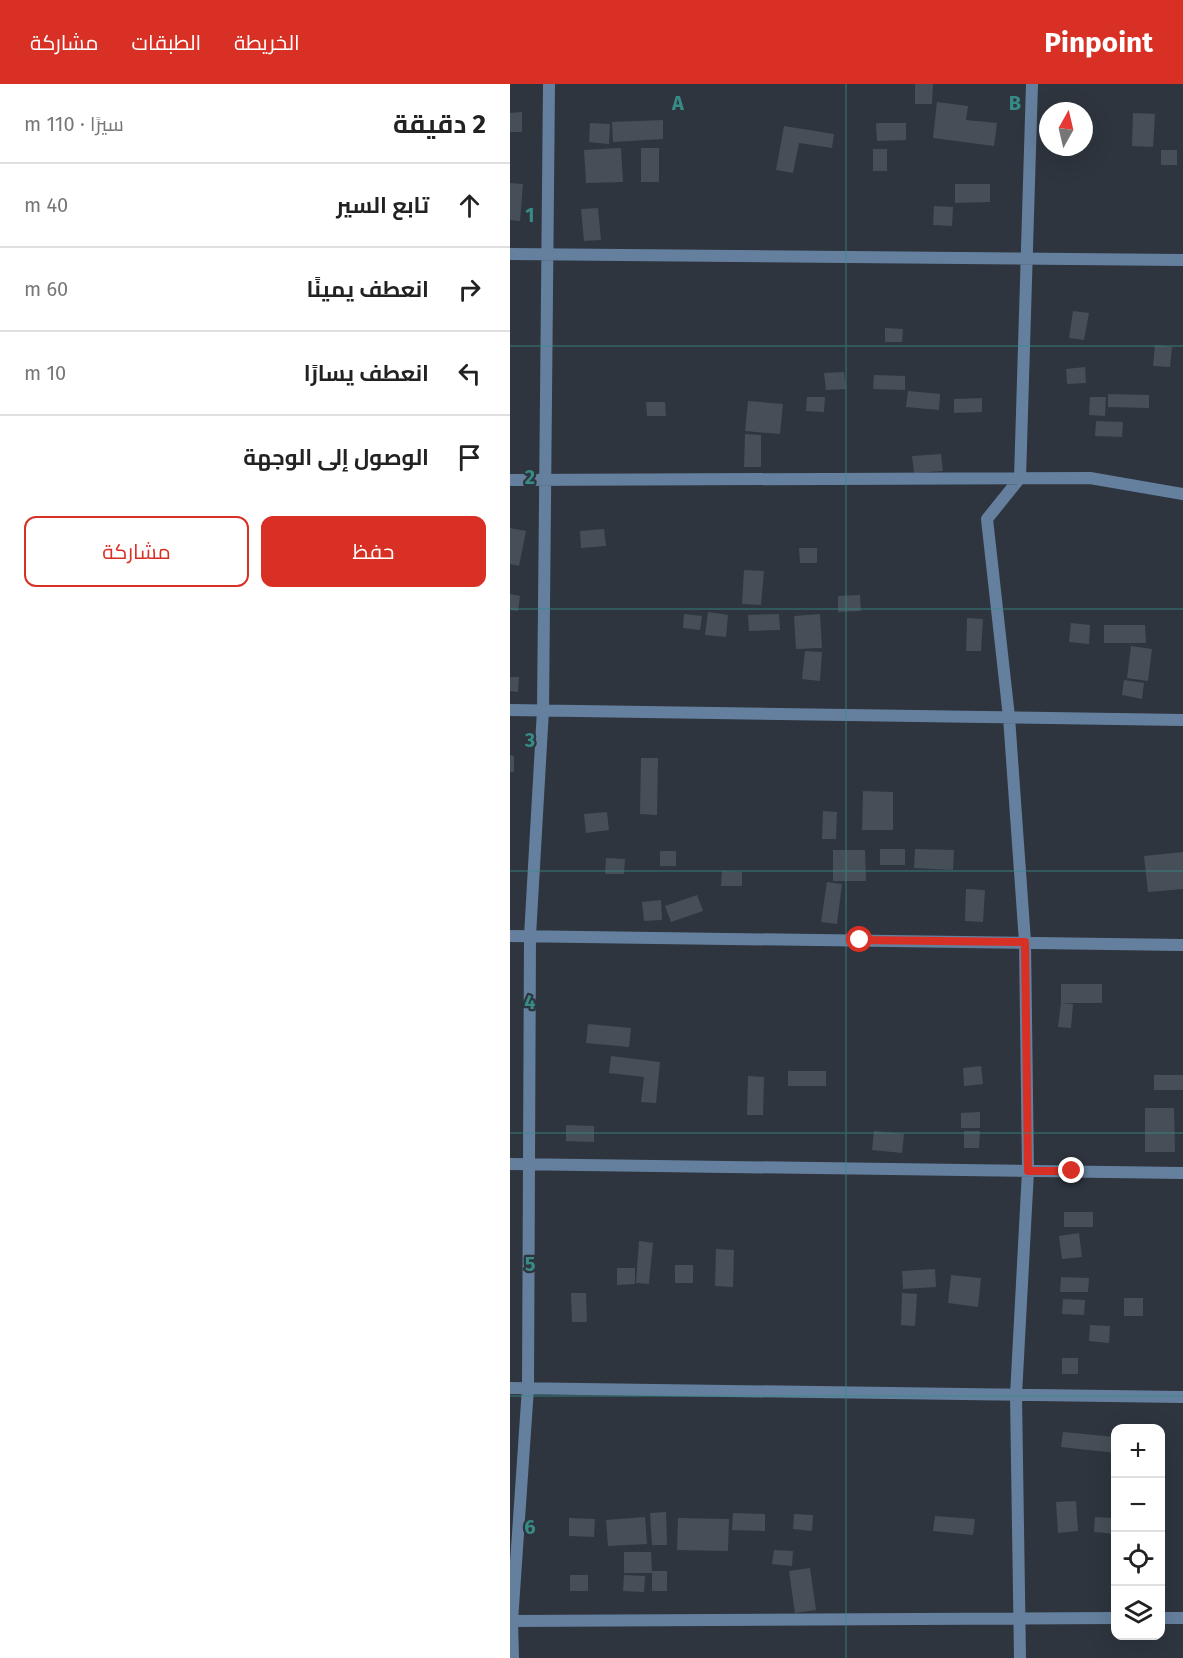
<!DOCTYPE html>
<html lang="ar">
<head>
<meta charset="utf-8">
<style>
  body { margin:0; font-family:"Fira Sans",Cairo,sans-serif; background:#f6f6f6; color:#222; direction:rtl }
  .controls { position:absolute; right:18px; bottom:18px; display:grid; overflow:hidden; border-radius:12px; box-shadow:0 6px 24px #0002 }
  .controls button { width:54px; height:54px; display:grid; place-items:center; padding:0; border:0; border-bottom:2px solid #e0e0e0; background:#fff; color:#222; font:30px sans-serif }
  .compass { position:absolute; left:529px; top:18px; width:54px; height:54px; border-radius:50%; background:#fff; box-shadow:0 6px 24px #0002; rotate:8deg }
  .stop { position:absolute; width:18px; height:18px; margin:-14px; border:4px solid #d93025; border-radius:50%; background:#fff }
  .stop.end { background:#d93025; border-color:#fff; box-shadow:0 2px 6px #0008 }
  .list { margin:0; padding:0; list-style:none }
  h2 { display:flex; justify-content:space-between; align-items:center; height:78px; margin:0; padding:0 24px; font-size:26px }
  h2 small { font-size:20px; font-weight:400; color:#767676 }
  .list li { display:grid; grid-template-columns:39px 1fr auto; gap:18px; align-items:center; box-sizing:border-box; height:84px; padding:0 24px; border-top:2px solid #e0e0e0 }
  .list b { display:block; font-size:22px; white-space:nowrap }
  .list em { font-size:20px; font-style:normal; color:#767676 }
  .actions { display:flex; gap:12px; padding:18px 24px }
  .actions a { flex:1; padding:14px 0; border:2px solid #d93025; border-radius:12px; text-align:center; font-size:21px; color:#d93025 }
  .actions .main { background:#d93025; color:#fff }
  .icon { flex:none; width:33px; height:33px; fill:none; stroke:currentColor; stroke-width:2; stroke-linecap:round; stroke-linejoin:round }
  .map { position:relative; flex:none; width:673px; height:1574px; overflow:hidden; direction:ltr }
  header { display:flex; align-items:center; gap:36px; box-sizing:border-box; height:84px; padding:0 30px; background:#d93025; color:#fff }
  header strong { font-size:28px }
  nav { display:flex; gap:33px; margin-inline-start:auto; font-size:21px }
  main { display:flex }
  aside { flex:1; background:#fff }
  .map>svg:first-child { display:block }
</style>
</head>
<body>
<header>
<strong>Pinpoint</strong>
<nav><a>الخريطة</a><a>الطبقات</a><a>مشاركة</a></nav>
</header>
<main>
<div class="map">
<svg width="673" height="1574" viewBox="0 0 673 1574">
  <rect width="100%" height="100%" fill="#2e353e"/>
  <path fill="#464e58" d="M 405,0 L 423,0 L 422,20 L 405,20 Z
    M 427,18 L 458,22 L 456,36 L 487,39 L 484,62 L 423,54 Z
    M 12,28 L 12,48 L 0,48 L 0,29 Z
    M 623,29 L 645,30 L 643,63 L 622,62 Z
    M 153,36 L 153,55 L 103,58 L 102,38 Z
    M 80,39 L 100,40 L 99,60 L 79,58 Z
    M 366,39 L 396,39 L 396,56 L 367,57 Z
    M 274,42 L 324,50 L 322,64 L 289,59 L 283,89 L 266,86 Z
    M 111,64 L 113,98 L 76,99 L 74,66 Z
    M 131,64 L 149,64 L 149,98 L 131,98 Z
    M 363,65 L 377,65 L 377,87 L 363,87 Z
    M 651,66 L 667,66 L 667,81 L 651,81 Z
    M 0,99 L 13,100 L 10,137 L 0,136 Z
    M 445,100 L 480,100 L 480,118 L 445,119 Z
    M 424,122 L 443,123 L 442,142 L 423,141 Z
    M 88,124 L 91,156 L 74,157 L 71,125 Z
    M 563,227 L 579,229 L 574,256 L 559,254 Z
    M 375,244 L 393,245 L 392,258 L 375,258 Z
    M 645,261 L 662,263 L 660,283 L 643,282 Z
    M 575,283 L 576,299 L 557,300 L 556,285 Z
    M 334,288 L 336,305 L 316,306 L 314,289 Z
    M 364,291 L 395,292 L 395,306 L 363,305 Z
    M 398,307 L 430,310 L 429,326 L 396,323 Z
    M 598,310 L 639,311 L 639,324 L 598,323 Z
    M 297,313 L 315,313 L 314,328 L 296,327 Z
    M 580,313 L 596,313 L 595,332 L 579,331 Z
    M 472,314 L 472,328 L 444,329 L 444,315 Z
    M 238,317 L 273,320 L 270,350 L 235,347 Z
    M 136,318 L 155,318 L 156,332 L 137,332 Z
    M 586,337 L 613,338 L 612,353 L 585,352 Z
    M 235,350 L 251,351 L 251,383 L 234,383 Z
    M 431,370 L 433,387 L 404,389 L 402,372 Z
    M 0,444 L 16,447 L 9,482 L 0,480 Z
    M 94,445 L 96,462 L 71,464 L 70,447 Z
    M 289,464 L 307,464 L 307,479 L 290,479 Z
    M 234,486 L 254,487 L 251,521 L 232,520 Z
    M 0,510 L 10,512 L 8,527 L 0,526 Z
    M 350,511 L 351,527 L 328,528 L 328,512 Z
    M 198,528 L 218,531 L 216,553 L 195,551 Z
    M 174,530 L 192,532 L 190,546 L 173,544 Z
    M 269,530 L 270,546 L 239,547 L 238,531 Z
    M 310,530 L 312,564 L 286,565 L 284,532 Z
    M 457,534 L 473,535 L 471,567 L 456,567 Z
    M 561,539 L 580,541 L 579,560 L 559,558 Z
    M 594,541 L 635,541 L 636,559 L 594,559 Z
    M 621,562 L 642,565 L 638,597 L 617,594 Z
    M 295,567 L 312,568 L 310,597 L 292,595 Z
    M 0,593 L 9,593 L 8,608 L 0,607 Z
    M 614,596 L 634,599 L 632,615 L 612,611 Z
    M 0,671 L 4,672 L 4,688 L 0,688 Z
    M 131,674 L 148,674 L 147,731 L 130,730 Z
    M 353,707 L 383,708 L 383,746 L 352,746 Z
    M 313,727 L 327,728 L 326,755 L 312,755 Z
    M 97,728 L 99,746 L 76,749 L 74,730 Z
    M 370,765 L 395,765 L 395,781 L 370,781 Z
    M 405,765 L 444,766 L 443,786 L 404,784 Z
    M 323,766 L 355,766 L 356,797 L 323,797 Z
    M 150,767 L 166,767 L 166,782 L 150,782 Z
    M 673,768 L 673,805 L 638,808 L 634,772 Z
    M 96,774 L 115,775 L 114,790 L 95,790 Z
    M 212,787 L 232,788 L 232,802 L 211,802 Z
    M 317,798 L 332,800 L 327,840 L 311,838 Z
    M 456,805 L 475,806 L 473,838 L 455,837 Z
    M 187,811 L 193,827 L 161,838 L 155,822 Z
    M 151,816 L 152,836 L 134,837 L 132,818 Z
    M 551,900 L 592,900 L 592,919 L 551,919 Z
    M 551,919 L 563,920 L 561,944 L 548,943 Z
    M 78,940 L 121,944 L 119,963 L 76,959 Z
    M 101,972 L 150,978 L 146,1019 L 131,1018 L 134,993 L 99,989 Z
    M 471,982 L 473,1000 L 454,1002 L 453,984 Z
    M 278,987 L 316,987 L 316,1002 L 278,1002 Z
    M 644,991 L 673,991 L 673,1006 L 644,1006 Z
    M 238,992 L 254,993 L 253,1031 L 237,1031 Z
    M 635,1024 L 664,1024 L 665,1068 L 635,1068 Z
    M 470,1028 L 470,1044 L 451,1044 L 451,1029 Z
    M 56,1041 L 84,1042 L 84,1058 L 56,1057 Z
    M 364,1047 L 394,1050 L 392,1069 L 362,1066 Z
    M 454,1047 L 470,1047 L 469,1064 L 454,1064 Z
    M 554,1128 L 583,1128 L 583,1143 L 554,1143 Z
    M 569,1149 L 572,1173 L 552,1175 L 549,1152 Z
    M 129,1157 L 143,1159 L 139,1200 L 126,1199 Z
    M 206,1165 L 224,1166 L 223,1203 L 205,1202 Z
    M 165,1181 L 183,1181 L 183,1199 L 165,1199 Z
    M 107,1184 L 125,1184 L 125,1200 L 107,1201 Z
    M 425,1185 L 426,1203 L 393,1205 L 392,1187 Z
    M 441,1191 L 471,1194 L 468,1223 L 438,1219 Z
    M 551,1193 L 579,1194 L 578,1208 L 550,1208 Z
    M 61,1209 L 76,1209 L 77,1238 L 62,1238 Z
    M 392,1209 L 407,1210 L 405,1242 L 391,1241 Z
    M 614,1214 L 633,1214 L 633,1232 L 614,1232 Z
    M 553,1215 L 575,1216 L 574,1231 L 552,1230 Z
    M 580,1241 L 600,1242 L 599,1259 L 579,1257 Z
    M 552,1274 L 568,1274 L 568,1290 L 552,1290 Z
    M 553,1348 L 606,1353 L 606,1369 L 551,1363 Z
    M 566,1417 L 568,1447 L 548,1449 L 546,1418 Z
    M 604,1425 L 606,1450 L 584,1448 L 585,1433 L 603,1434 Z
    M 156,1428 L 157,1461 L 142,1461 L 140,1429 Z
    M 223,1429 L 255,1430 L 255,1447 L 222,1446 Z
    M 284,1430 L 303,1431 L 302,1447 L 283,1445 Z
    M 425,1432 L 465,1435 L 463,1451 L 423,1447 Z
    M 135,1433 L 137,1460 L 98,1462 L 96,1436 Z
    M 59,1434 L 85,1435 L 84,1453 L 59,1452 Z
    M 168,1434 L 219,1435 L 218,1467 L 167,1466 Z
    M 264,1466 L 283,1467 L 282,1482 L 262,1480 Z
    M 114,1468 L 141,1468 L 142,1489 L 114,1489 Z
    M 300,1484 L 306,1526 L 285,1529 L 279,1487 Z
    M 142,1487 L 157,1487 L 157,1507 L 142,1507 Z
    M 60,1491 L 78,1491 L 78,1507 L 60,1507 Z
    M 114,1491 L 135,1492 L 134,1508 L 113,1507 Z"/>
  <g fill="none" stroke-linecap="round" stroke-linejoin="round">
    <path stroke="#65809e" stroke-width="12" d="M 0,170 L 673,176
      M 0,396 L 580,394 L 673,410
      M 0,626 L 673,636
      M 0,852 L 673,861
      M 0,1080 L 673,1089
      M 0,1304 L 673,1313
      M 650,1534 L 673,1534
      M 0,1537 L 606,1534
      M 3,1574 L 2,1537 L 18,1304 L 20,852 L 33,626 L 39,0
      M 510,1574 L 506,1311 L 518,1087 L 515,858 L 499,633 L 477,435 L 510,394 L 522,0"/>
  </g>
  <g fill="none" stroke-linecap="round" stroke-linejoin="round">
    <path stroke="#d93025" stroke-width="8" d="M 350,856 L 515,858 L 518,1087 L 562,1087"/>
  </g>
  <path fill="none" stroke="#378a85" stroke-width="1.5" stroke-opacity="0.55" d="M 336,0 L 336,1574M 0,262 L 673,262M 0,525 L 673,525M 0,787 L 673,787M 0,1049 L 673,1049M 0,1312 L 673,1312"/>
  <g font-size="20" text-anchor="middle" font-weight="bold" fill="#378a85" stroke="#2e353e" stroke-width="4.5" stroke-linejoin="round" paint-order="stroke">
    <text x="168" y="26">A</text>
    <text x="505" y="26">B</text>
    <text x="20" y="138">1</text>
    <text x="20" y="400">2</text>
    <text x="20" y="663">3</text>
    <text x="20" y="925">4</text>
    <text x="20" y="1187">5</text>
    <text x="20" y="1450">6</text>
  </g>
</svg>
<div class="controls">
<button>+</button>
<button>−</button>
<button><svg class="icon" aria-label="locate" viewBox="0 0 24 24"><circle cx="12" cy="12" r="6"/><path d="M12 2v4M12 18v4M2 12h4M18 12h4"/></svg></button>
<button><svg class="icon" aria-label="layers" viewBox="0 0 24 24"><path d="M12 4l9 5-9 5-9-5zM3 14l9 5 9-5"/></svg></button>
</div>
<svg class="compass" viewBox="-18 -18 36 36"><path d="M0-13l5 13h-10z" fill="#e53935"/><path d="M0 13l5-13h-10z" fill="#767676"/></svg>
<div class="stop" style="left:350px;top:856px"></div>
<div class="stop end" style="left:562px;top:1087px"></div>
</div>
<aside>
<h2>2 دقيقة<small>سيرًا · 110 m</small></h2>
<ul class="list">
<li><svg class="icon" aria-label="ahead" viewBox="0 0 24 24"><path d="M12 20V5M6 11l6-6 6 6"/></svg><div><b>تابع السير</b></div><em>40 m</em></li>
<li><svg class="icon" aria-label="right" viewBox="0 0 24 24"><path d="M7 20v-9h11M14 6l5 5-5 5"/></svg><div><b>انعطف يمينًا</b></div><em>60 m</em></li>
<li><svg class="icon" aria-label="left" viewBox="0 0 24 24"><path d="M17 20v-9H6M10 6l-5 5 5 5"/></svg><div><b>انعطف يسارًا</b></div><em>10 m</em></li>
<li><svg class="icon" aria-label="arrive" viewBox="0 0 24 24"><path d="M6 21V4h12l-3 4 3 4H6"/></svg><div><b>الوصول إلى الوجهة</b></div></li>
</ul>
<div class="actions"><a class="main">حفظ</a><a>مشاركة</a></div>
</aside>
</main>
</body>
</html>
